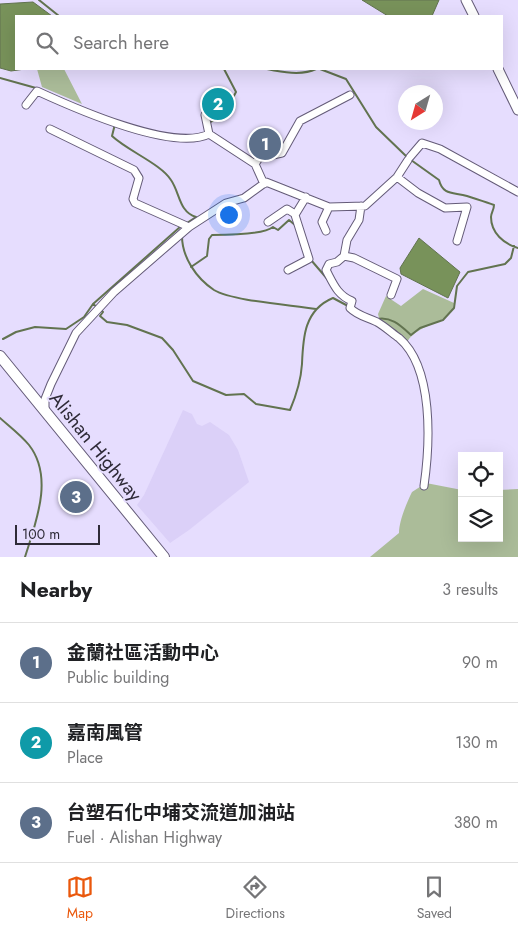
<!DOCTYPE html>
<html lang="en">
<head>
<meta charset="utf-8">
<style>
  body { margin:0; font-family:Jost,"Noto Sans TC",sans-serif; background:#f6f6f6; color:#202124 }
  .controls { position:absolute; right:15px; bottom:15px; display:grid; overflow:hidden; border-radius:0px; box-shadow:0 5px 20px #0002 }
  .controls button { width:45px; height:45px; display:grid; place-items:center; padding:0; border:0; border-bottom:1px solid #e0e0e0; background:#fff; color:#202124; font:25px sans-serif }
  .compass { position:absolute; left:398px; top:85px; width:45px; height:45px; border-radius:50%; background:#fff; box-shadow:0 5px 20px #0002; rotate:217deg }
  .scale { position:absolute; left:15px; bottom:12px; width:85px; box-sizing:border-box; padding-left:5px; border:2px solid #2f2b38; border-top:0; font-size:14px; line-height:18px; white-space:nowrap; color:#2f2b38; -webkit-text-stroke:4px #e6ddfe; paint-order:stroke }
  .you { position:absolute; left:228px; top:214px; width:18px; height:18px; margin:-12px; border:4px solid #fff; border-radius:50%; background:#1a73e8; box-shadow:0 0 0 8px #1a73e833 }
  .badge { display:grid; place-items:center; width:32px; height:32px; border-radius:50%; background:#ea580c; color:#fff; font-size:16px; font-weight:700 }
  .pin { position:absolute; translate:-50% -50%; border:2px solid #fff; box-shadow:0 1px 5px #0006 }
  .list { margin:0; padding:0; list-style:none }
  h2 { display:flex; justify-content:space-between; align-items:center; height:65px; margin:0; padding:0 20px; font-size:21px }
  h2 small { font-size:16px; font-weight:400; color:#757577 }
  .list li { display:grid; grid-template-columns:32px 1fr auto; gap:15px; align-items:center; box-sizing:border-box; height:80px; padding:0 20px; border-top:1px solid #e0e0e0 }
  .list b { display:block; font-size:19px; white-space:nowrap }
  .list p { margin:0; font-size:16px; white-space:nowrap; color:#757577 }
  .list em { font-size:16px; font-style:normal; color:#757577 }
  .icon { flex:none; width:28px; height:28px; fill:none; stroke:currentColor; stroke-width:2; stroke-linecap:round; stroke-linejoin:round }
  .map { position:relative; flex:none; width:518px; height:557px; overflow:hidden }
  .search { position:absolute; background:#fff; box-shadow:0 5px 20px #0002; left:15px; right:15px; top:15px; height:55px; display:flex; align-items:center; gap:12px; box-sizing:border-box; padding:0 18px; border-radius:0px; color:#757577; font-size:19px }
  .sheet { height:305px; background:#fff }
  nav { display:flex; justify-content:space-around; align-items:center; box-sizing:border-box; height:70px; border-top:1px solid #e0e0e0; background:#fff; font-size:14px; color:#757577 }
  nav a { display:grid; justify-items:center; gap:2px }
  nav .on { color:#ea580c }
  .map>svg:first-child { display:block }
</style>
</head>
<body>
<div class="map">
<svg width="518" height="557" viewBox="0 0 518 557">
  <rect width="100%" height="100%" fill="#e6ddfe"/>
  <path fill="#dbd0f8" d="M 183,410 L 192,414 L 197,424 L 202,426 L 210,422 L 229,435 L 238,450 L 249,482 L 189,530 L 170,543 L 137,505 L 144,495 Z"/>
  <path fill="#abbc99" d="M 37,69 L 64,69 L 82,104 L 42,87 Z
    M 423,289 L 454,303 C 452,325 420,321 407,342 L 380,322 L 378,314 L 386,296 L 401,306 Z
    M 426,483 L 462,490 L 462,538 L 499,538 L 499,490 L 518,489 L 518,557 L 370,557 L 399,533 C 399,521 407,502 412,492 Z"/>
  <path fill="#78925a" stroke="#627350" d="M 362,0 L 439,0 L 432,16 L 388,16 Z
    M 33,2 L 52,16 L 16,16 L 16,69 L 25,69 L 11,71 L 0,68 L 0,4 Z
    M 419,238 L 460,272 L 448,298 L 401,274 L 400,268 Z"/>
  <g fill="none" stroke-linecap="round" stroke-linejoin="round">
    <path stroke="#627350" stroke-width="2" d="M 39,0 L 59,16
      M 267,69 C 281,72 302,76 316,69
      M 320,69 L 346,79 L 376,127 L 407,157
      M 0,78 L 36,88
      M 209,123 L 224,114 L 236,92 L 224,69
      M 115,124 L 112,136 C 128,151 161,164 171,180 C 180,193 179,212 196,217 L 187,223
      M 411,160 L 439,180 C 443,196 454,192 467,196 C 476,199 486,202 494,205 C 494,210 491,213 491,217 C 491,233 504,244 518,248
      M 182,236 C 182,257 196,278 214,290 C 232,301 292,305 316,309
      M 311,260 L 329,281
      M 191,267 L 207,256 L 209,239 L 212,235 C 226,235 263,235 273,227 L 278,230 L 289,220 L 295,225
      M 93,304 L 180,227
      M 101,310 L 103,312 L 100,316 L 107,322 L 127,325 L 162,338 L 173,350 L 193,381 L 226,395 L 244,394 L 256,404 L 290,410 C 296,396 301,379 302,364 C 303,338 304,310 333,298 L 348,306
      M 377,319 C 391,316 401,326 411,335 L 420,328 L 443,320 L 454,308 L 457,286 L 468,272 L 505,264 L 511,258 L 514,246
      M 3,339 L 16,332 L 35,327 L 66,329 L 84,317 L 93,304 L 97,307
      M 0,418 C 9,426 21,435 29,445 C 54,477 36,522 25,557"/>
    <g stroke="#645b78" stroke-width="9">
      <path id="minor" d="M 26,105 L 37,91 C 74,108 173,152 209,134
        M 205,115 L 209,134 L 255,164 L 264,184
        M 50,129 L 134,170 L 139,178 L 133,199 L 135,203 L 189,227
        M 410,157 L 422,143 L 440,149 L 518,192
        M 255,164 L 259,158 L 282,153 L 300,121 L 350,95
        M 397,177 L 418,193 L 445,208 L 467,207 L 457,241
        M 361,206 L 359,220 L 347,240 L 344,256 L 337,262 L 329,264 L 326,270 C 333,283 337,295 352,301 L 350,308 C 358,316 367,317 377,322 C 384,326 392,333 399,338 C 434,368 430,444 424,486
        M 268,222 L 287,209 L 295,214
        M 326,231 L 322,222 L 329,207
        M 344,256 L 354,258 L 397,279 L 391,295
        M 288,270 L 309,259 L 295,215 L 306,197
        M 45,410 L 45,399 L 51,384 L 76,333 L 114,292 L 189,227 L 226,203 L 244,198 L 266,182 L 329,207 L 365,206 L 397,177 L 408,160"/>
    </g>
    <g stroke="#645b78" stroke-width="11">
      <path id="tertiary" d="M 466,0 L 474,16
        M 498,69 L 518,110"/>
    </g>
    <g stroke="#645b78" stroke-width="12">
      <path id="primary" d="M 0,356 L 164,557"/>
    </g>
    <use href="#minor" stroke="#fff" stroke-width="7"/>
    <use href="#tertiary" stroke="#fff" stroke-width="9"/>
    <use href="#primary" stroke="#fff" stroke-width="10"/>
  </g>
  <g text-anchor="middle" stroke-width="4" stroke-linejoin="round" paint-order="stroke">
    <g font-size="19" fill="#2f2b38" stroke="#e6ddfe">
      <text transform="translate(96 446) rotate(51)" y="7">Alishan Highway</text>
    </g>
  </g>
</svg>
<div class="controls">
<button><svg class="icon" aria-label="locate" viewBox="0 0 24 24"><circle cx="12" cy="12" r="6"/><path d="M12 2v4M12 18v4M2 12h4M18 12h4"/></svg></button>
<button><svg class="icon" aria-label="layers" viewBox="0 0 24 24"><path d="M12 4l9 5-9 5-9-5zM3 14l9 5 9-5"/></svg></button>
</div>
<svg class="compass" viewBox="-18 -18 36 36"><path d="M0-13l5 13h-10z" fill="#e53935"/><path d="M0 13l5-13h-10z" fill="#757577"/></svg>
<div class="scale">100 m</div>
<div class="you"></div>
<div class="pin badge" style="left:265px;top:144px;background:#5c6f8a">1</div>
<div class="pin badge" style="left:218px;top:104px;background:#0f9aa8">2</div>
<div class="pin badge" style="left:76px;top:497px;background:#5c6f8a">3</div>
<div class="search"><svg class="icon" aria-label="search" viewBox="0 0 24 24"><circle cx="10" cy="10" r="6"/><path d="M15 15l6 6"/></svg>Search here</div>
</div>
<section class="sheet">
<h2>Nearby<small>3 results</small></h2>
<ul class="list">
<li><span class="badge" style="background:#5c6f8a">1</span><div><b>金蘭社區活動中心</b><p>Public building</p></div><em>90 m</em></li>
<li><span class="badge" style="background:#0f9aa8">2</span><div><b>嘉南風管</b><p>Place</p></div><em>130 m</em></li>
<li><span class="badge" style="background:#5c6f8a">3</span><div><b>台塑石化中埔交流道加油站</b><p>Fuel · Alishan Highway</p></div><em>380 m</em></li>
</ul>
</section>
<nav>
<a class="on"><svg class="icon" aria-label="map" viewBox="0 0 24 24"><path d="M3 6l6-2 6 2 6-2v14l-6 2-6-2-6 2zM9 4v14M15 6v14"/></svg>Map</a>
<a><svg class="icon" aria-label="directions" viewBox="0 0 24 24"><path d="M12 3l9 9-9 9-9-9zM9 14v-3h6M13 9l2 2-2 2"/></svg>Directions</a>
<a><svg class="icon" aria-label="saved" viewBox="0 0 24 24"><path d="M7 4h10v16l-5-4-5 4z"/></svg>Saved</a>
</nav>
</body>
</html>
